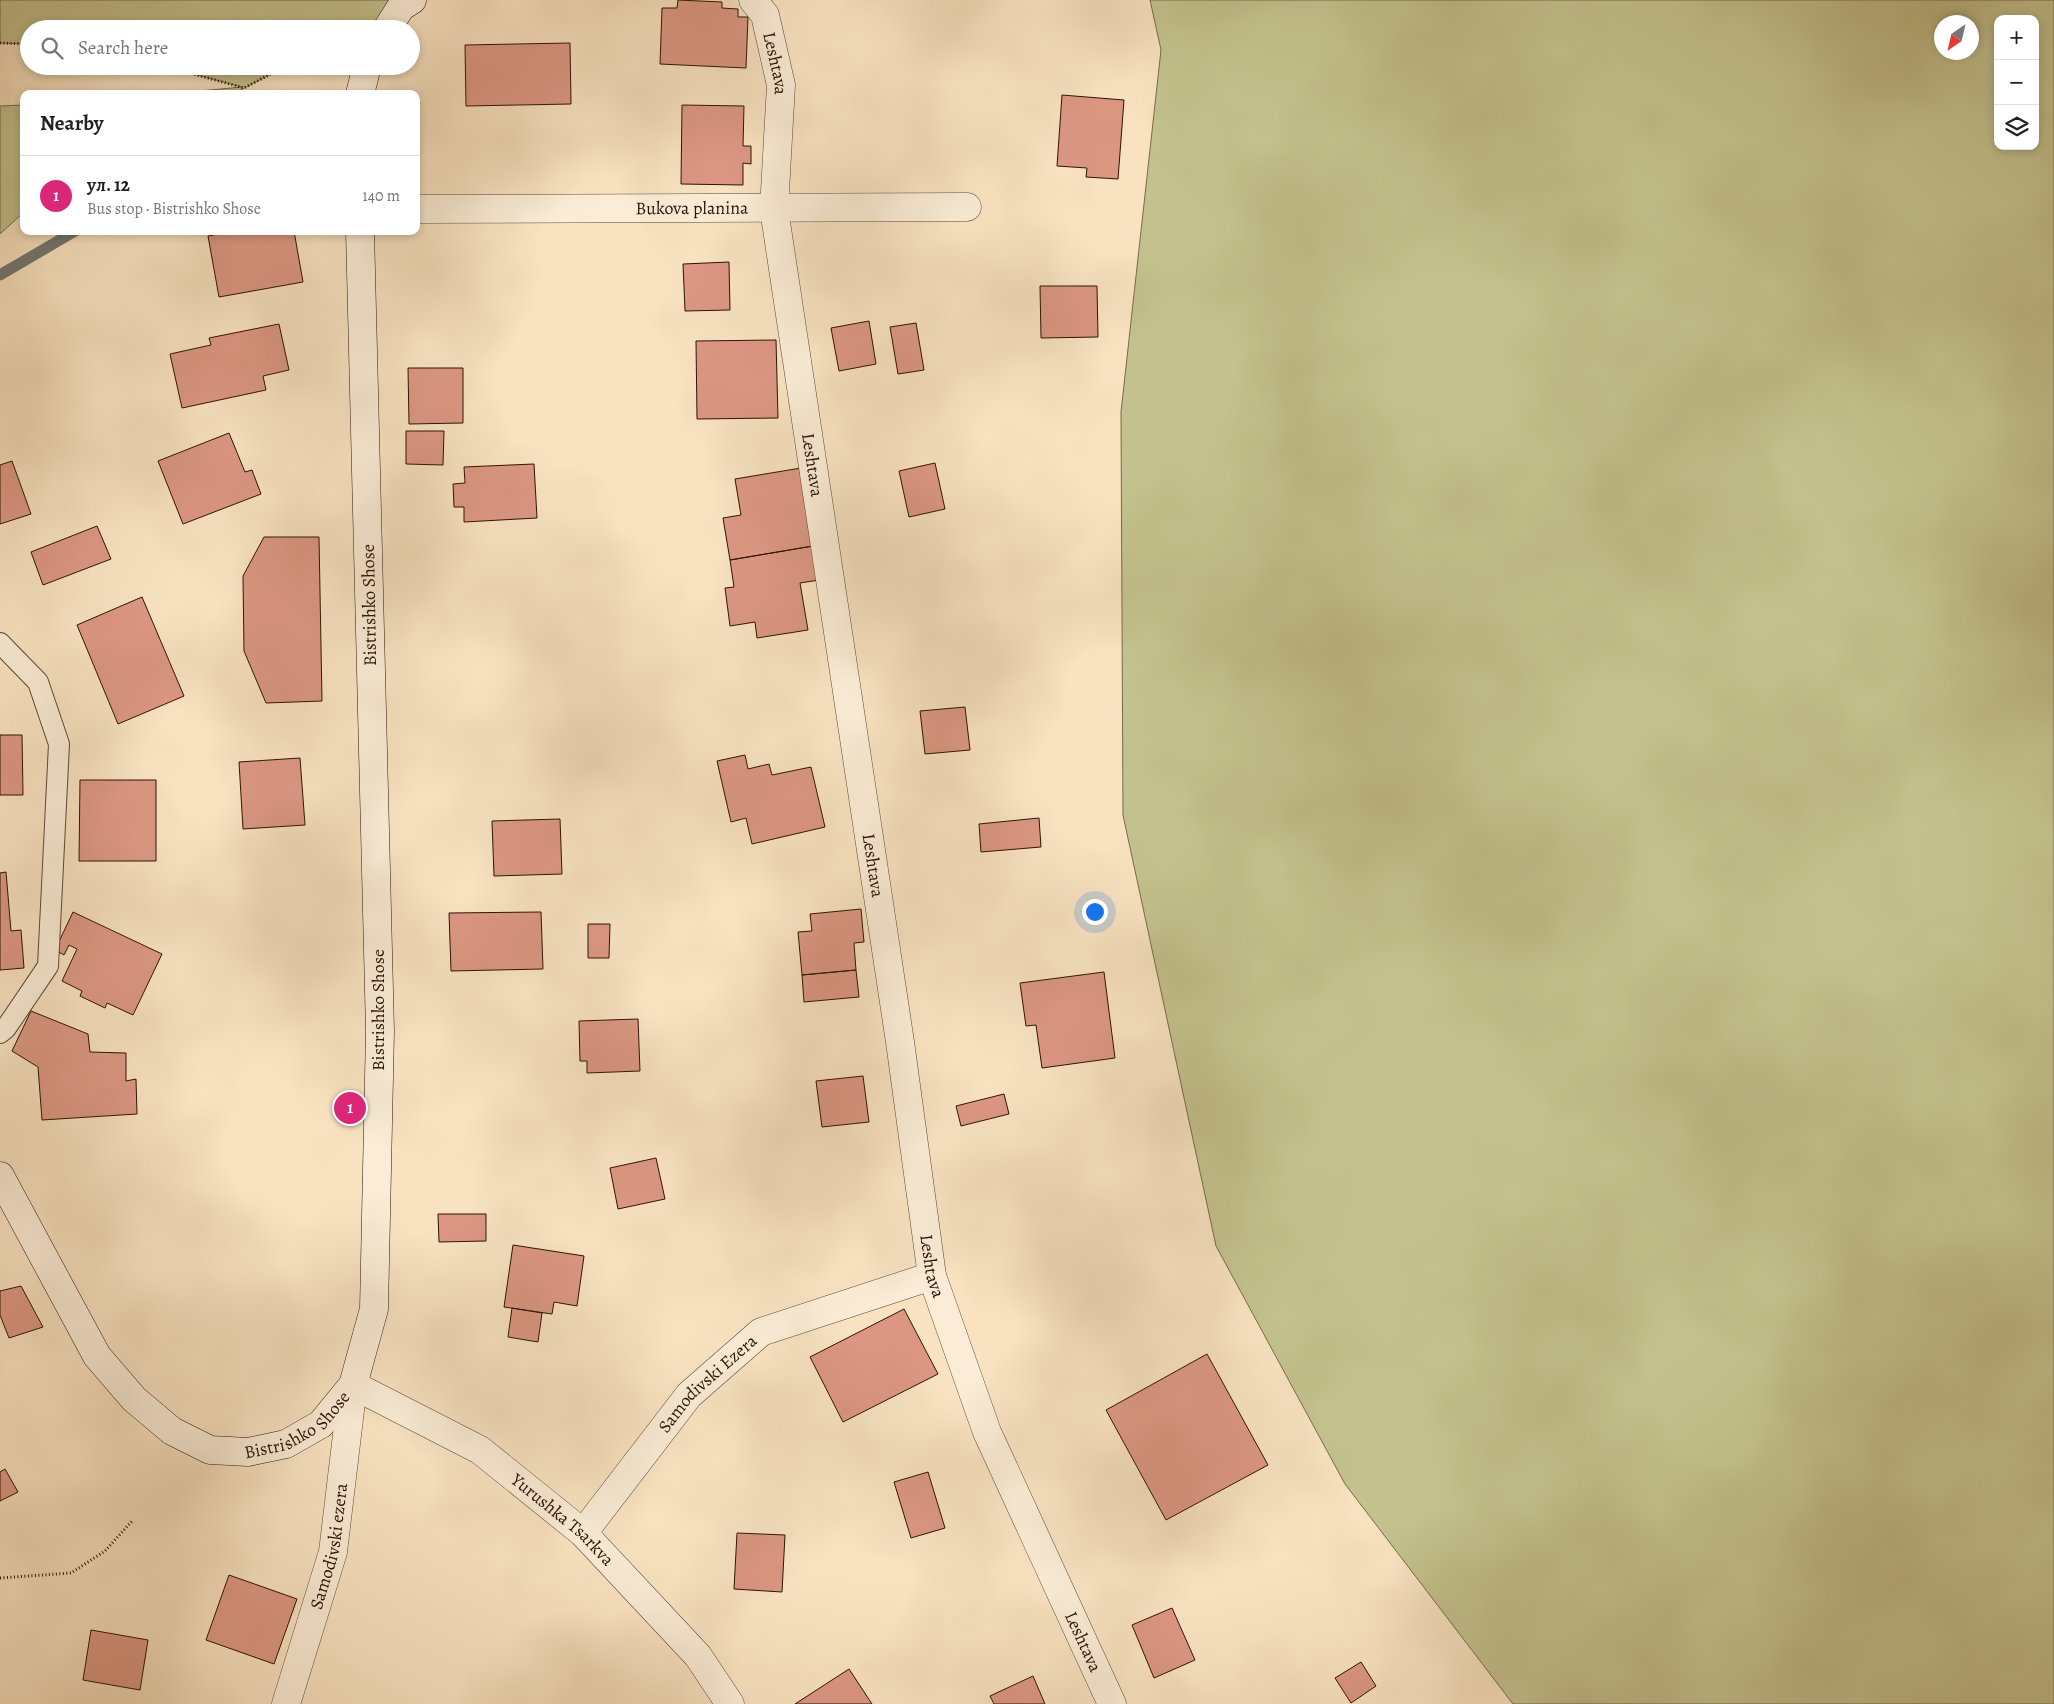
<!DOCTYPE html>
<html lang="en">
<head>
<meta charset="utf-8">
<style>
  body { margin:0; font-family:Alegreya,serif; background:#f6f6f6; color:#222 }
  .controls { position:absolute; right:15px; top:15px; display:grid; overflow:hidden; border-radius:10px; box-shadow:0 2px 8px #0003 }
  .controls button { width:45px; height:45px; display:grid; place-items:center; padding:0; border:0; border-bottom:1px solid #e0e0e0; background:#fff; color:#222; font:25px sans-serif }
  .compass { position:absolute; left:1934px; top:15px; width:45px; height:45px; border-radius:50%; background:#fff; box-shadow:0 2px 8px #0003; rotate:214deg }
  .you { position:absolute; left:1094px; top:911px; width:18px; height:18px; margin:-12px; border:4px solid #fff; border-radius:50%; background:#1a73e8; box-shadow:0 0 0 8px #1a73e833 }
  .badge { display:grid; place-items:center; width:32px; height:32px; border-radius:50%; background:#db2777; color:#fff; font-size:16px; font-weight:700 }
  .pin { position:absolute; translate:-50% -50%; border:2px solid #fff; box-shadow:0 1px 5px #0006 }
  .list { margin:0; padding:0; list-style:none }
  h2 { display:flex; justify-content:space-between; align-items:center; height:65px; margin:0; padding:0 20px; font-size:21px }
  h2 small { font-size:16px; font-weight:400; color:#767676 }
  .list li { display:grid; grid-template-columns:32px 1fr auto; gap:15px; align-items:center; box-sizing:border-box; height:80px; padding:0 20px; border-top:1px solid #e0e0e0 }
  .list b { display:block; font-size:19px; white-space:nowrap }
  .list p { margin:0; font-size:16px; white-space:nowrap; color:#767676 }
  .list em { font-size:16px; font-style:normal; color:#767676 }
  .icon { flex:none; width:28px; height:28px; fill:none; stroke:currentColor; stroke-width:2; stroke-linecap:round; stroke-linejoin:round }
  .map { position:relative; flex:none; width:2054px; height:1704px; overflow:hidden }
  .search { position:absolute; background:#fff; box-shadow:0 2px 8px #0003; left:20px; top:20px; width:400px; height:55px; display:flex; align-items:center; gap:12px; box-sizing:border-box; padding:0 18px; border-radius:28px; color:#767676; font-size:19px }
  .panel { position:absolute; background:#fff; box-shadow:0 2px 8px #0003; left:20px; top:90px; width:400px; height:145px; border-radius:10px }
  .map>svg:first-child { display:block }
</style>
</head>
<body>
<div class="map">
<svg width="2054" height="1704" viewBox="0 0 2054 1704">
  <rect width="100%" height="100%" fill="#f8e2c0"/>
  <filter id="stains"><feTurbulence type="fractalNoise" baseFrequency=".004" numOctaves="4"/><feColorMatrix values="0 0 0 0 .2 0 0 0 0 .09 0 0 0 0 .02 0 0 0 .5 -.17"/></filter>
  <radialGradient id="worn" r=".72"><stop offset=".6" stop-color="#630" stop-opacity="0"/><stop offset="1" stop-color="#630" stop-opacity=".3"/></radialGradient>
  <path fill="#c3c28e" stroke="#786a4a" fill-rule="evenodd" d="M 0,0 L 412,0 L 359,29 L 29,29 L 29,44 L 0,43 Z
    M 1150,0 L 2054,0 L 2054,1704 L 1513,1704 L 1345,1484 L 1216,1246 L 1123,815 L 1121,412 L 1161,50 ZM 1998,19 L 2035,19 L 2035,146 L 1998,146 ZM 1942,22 L 1972,22 L 1972,52 L 1942,52 Z
    M 164,66 L 286,66 L 233,94 L 168,94 L 242,87 Z
    M 24,105 L 24,212 L 0,234 L 0,106 Z"/>
  <g fill="none" stroke-linecap="round" stroke-linejoin="round">
    <path stroke="#727873" stroke-width="11" d="M 0,275 L 75,231"/>
  </g>
  <path fill="#dc9783" stroke="#2d1206" d="M 678,0 L 722,2 L 722,8 L 738,9 L 738,17 L 748,17 L 746,68 L 660,64 L 662,8 L 677,8 Z
    M 570,43 L 571,104 L 466,106 L 465,45 Z
    M 1062,95 L 1124,100 L 1118,179 L 1086,177 L 1087,168 L 1057,166 Z
    M 682,105 L 744,106 L 743,146 L 751,146 L 751,164 L 743,163 L 743,185 L 681,184 Z
    M 233,231 L 294,231 L 303,282 L 219,297 L 208,236 Z
    M 729,262 L 730,310 L 685,311 L 683,264 Z
    M 1040,286 L 1097,286 L 1098,337 L 1041,338 Z
    M 869,321 L 876,364 L 839,371 L 831,328 Z
    M 916,323 L 924,370 L 898,374 L 890,327 Z
    M 279,324 L 289,370 L 263,376 L 266,390 L 182,408 L 170,354 L 211,345 L 209,338 Z
    M 776,340 L 778,418 L 697,419 L 696,341 Z
    M 408,368 L 463,368 L 463,423 L 409,424 Z
    M 406,431 L 444,431 L 443,465 L 406,464 Z
    M 229,433 L 245,472 L 252,470 L 261,494 L 183,524 L 158,461 Z
    M 12,461 L 31,514 L 0,524 L 0,465 Z
    M 935,463 L 945,509 L 909,517 L 899,471 Z
    M 534,464 L 537,518 L 464,522 L 464,507 L 454,507 L 453,484 L 465,483 L 464,467 Z
    M 801,468 L 813,546 L 730,560 L 723,518 L 741,515 L 735,479 Z
    M 97,526 L 111,559 L 43,585 L 31,552 Z
    M 264,537 L 319,537 L 322,701 L 266,703 L 244,651 L 243,576 Z
    M 813,546 L 819,580 L 800,583 L 808,630 L 757,638 L 755,622 L 730,626 L 725,588 L 734,587 L 730,560 Z
    M 142,597 L 184,696 L 118,724 L 77,625 Z
    M 965,707 L 970,750 L 925,754 L 920,711 Z
    M 0,735 L 22,735 L 23,795 L 0,795 Z
    M 745,755 L 748,769 L 769,764 L 772,775 L 811,767 L 825,827 L 752,844 L 746,818 L 731,822 L 717,761 Z
    M 300,758 L 305,825 L 243,829 L 239,762 Z
    M 80,780 L 156,780 L 156,861 L 79,861 Z
    M 1039,818 L 1041,847 L 981,852 L 979,824 Z
    M 560,819 L 562,874 L 494,876 L 492,821 Z
    M 6,872 L 11,931 L 21,930 L 24,968 L 0,970 L 0,873 Z
    M 861,909 L 864,942 L 854,943 L 856,970 L 802,975 L 798,932 L 812,931 L 810,914 Z
    M 73,912 L 162,954 L 133,1015 L 107,1003 L 105,1008 L 80,996 L 82,991 L 62,981 L 77,949 L 69,945 L 64,955 L 55,950 Z
    M 541,912 L 543,969 L 451,971 L 449,913 Z
    M 588,924 L 610,924 L 609,958 L 588,958 Z
    M 856,970 L 859,997 L 804,1002 L 802,975 Z
    M 1104,972 L 1115,1058 L 1042,1068 L 1036,1025 L 1026,1026 L 1020,983 Z
    M 31,1011 L 88,1034 L 90,1052 L 126,1053 L 126,1081 L 136,1079 L 137,1114 L 42,1120 L 38,1067 L 12,1051 Z
    M 638,1019 L 640,1071 L 587,1073 L 587,1061 L 580,1061 L 579,1021 Z
    M 863,1076 L 869,1122 L 822,1127 L 816,1081 Z
    M 1004,1094 L 1009,1114 L 961,1126 L 956,1106 Z
    M 656,1158 L 665,1199 L 618,1209 L 610,1168 Z
    M 438,1214 L 486,1214 L 486,1241 L 439,1242 Z
    M 513,1245 L 584,1256 L 577,1306 L 554,1302 L 552,1314 L 504,1307 Z
    M 21,1286 L 43,1327 L 9,1338 L 0,1315 L 0,1291 Z
    M 512,1308 L 542,1313 L 538,1342 L 508,1337 Z
    M 904,1309 L 938,1374 L 843,1422 L 810,1357 Z
    M 1207,1354 L 1268,1465 L 1166,1520 L 1106,1410 Z
    M 5,1469 L 18,1492 L 0,1501 L 0,1472 Z
    M 928,1472 L 945,1528 L 911,1538 L 894,1482 Z
    M 737,1533 L 785,1535 L 782,1592 L 734,1589 Z
    M 229,1575 L 297,1599 L 274,1664 L 206,1640 Z
    M 1172,1608 L 1195,1660 L 1154,1678 L 1132,1625 Z
    M 91,1630 L 148,1640 L 140,1690 L 83,1680 Z
    M 1361,1662 L 1376,1686 L 1351,1703 L 1335,1678 Z
    M 849,1669 L 872,1704 L 795,1704 Z
    M 1033,1676 L 1045,1704 L 994,1704 L 990,1696 Z"/>
  <g fill="none" stroke-linecap="round" stroke-linejoin="round">
    <g stroke="#604634" stroke-width="22">
      <path id="lane" d="M 0,643 L 38,682 L 59,744 L 48,966 L 6,1028 L 0,1033"/>
    </g>
    <g stroke="#604634" stroke-width="29">
      <g id="street">
        <path id="s1" d="M 753,0 L 765,15 L 781,85 L 774,209 L 900,1042 L 932,1276 L 987,1432 L 1112,1704"/>
        <path id="s2" d="M 416,209 L 967,207"/>
        <path id="s3" d="M 583,1533 L 689,1395 L 761,1332 L 932,1276"/>
        <path id="s4" d="M 286,1704 L 333,1552 L 353,1385 L 480,1450 L 583,1533 L 698,1656 L 730,1704"/>
      </g>
    </g>
    <g stroke="#2d1206" stroke-width="29">
      <g id="secondary">
        <path d="M 387,29 L 401,7 L 412,0"/>
        <path d="M 360,94 L 367,66"/>
        <path id="s5" d="M 0,1176 L 97,1356 L 134,1399 L 172,1431 L 210,1450 L 248,1452 L 286,1444 L 321,1424 L 353,1385 L 374,1309 L 380,1031 L 360,231"/>
      </g>
    </g>
    <path stroke="#2d1206" stroke-width="3" stroke-dasharray="1 2.5" stroke-linecap="butt" d="M 0,43 L 29,44
      M 164,66 L 244,88 L 286,66
      M 0,1578 L 71,1573 L 105,1551 L 132,1521"/>
    <use href="#lane" stroke="#faecd6" stroke-width="20"/>
    <use href="#street" stroke="#faecd6" stroke-width="28"/>
    <use href="#secondary" stroke="#faecd6" stroke-width="28"/>
  </g>
  <g text-anchor="middle" stroke-width="4" stroke-linejoin="round" paint-order="stroke">
    <g font-size="18" fill="#2d1206" stroke="#faecd6">
      <text dy="6" stroke="none"><textPath href="#s1" startOffset="69">Leshtava</textPath></text>
      <text dy="6" stroke="none"><textPath href="#s2" startOffset="276">Bukova planina</textPath></text>
      <text dy="6" stroke="none"><textPath href="#s1" startOffset="474">Leshtava</textPath></text>
      <text transform="translate(369 605) rotate(-91)" y="6">Bistrishko Shose</text>
      <text dy="6" stroke="none"><textPath href="#s1" startOffset="879">Leshtava</textPath></text>
      <text transform="translate(378 1010) rotate(-90)" y="6">Bistrishko Shose</text>
      <text dy="6" stroke="none"><textPath href="#s1" startOffset="1284">Leshtava</textPath></text>
      <text dy="6" stroke="none"><textPath href="#s3" startOffset="195">Samodivski Ezera</textPath></text>
      <text dy="6" stroke="none"><textPath href="#s5" startOffset="449">Bistrishko Shose</textPath></text>
      <text dy="6" stroke="none"><textPath href="#s4" startOffset="578">Yurushka Tsarkva</textPath></text>
      <text dy="6" stroke="none"><textPath href="#s4" startOffset="164">Samodivski ezera</textPath></text>
      <text dy="6" stroke="none"><textPath href="#s1" startOffset="1690">Leshtava</textPath></text>
    </g>
  </g>
  <rect width="100%" height="100%" filter="url(#stains)"/>
  <rect width="100%" height="100%" fill="url(#worn)"/>
</svg>
<div class="controls">
<button>+</button>
<button>−</button>
<button><svg class="icon" aria-label="layers" viewBox="0 0 24 24"><path d="M12 4l9 5-9 5-9-5zM3 14l9 5 9-5"/></svg></button>
</div>
<svg class="compass" viewBox="-18 -18 36 36"><path d="M0-13l5 13h-10z" fill="#e53935"/><path d="M0 13l5-13h-10z" fill="#767676"/></svg>
<div class="you"></div>
<div class="pin badge" style="left:350px;top:1108px">1</div>
<div class="search"><svg class="icon" aria-label="search" viewBox="0 0 24 24"><circle cx="10" cy="10" r="6"/><path d="M15 15l6 6"/></svg>Search here</div>
<section class="panel">
<h2>Nearby<small></small></h2>
<ul class="list">
<li><span class="badge">1</span><div><b>ул. 12</b><p>Bus stop · Bistrishko Shose</p></div><em>140 m</em></li>
</ul>
</section>
</div>
</body>
</html>
